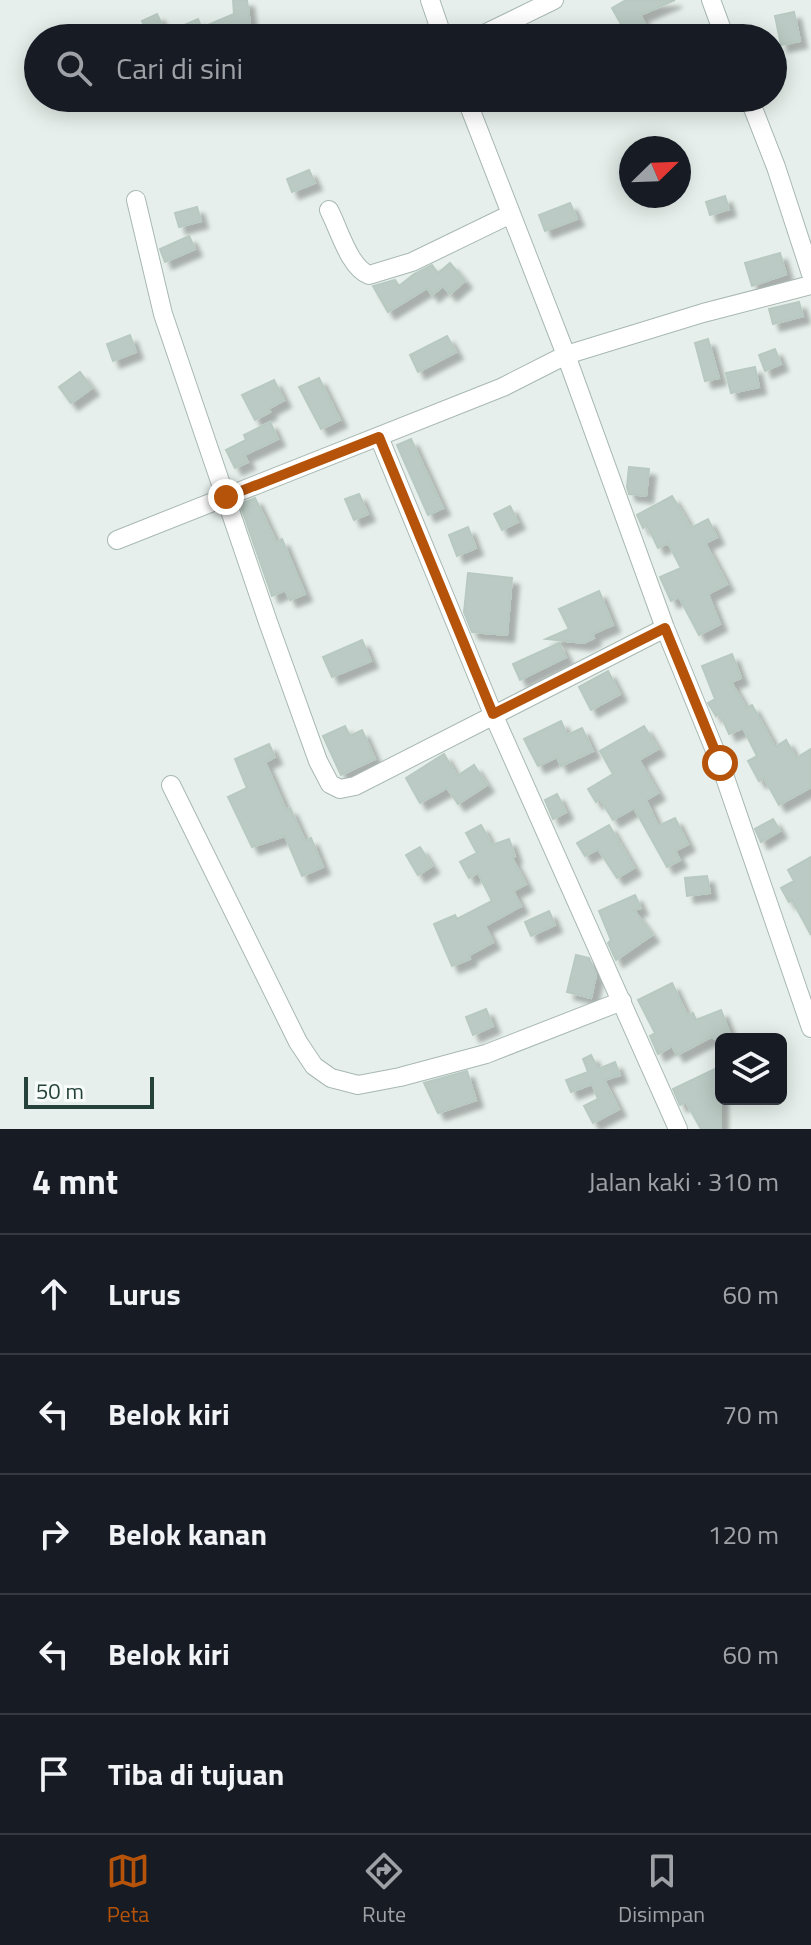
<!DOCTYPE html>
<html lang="id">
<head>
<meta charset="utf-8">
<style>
  body { margin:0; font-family:"Titillium Web",sans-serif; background:#242831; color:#f1f3f6 }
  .controls { position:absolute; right:24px; bottom:24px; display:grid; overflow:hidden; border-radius:12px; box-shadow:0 4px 20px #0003 }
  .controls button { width:72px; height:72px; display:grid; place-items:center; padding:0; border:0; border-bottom:2px solid #363941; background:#171b24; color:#f1f3f6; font:40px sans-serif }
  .compass { position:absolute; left:619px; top:136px; width:72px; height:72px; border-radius:50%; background:#171b24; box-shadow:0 4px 20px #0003; rotate:67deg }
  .scale { position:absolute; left:24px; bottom:20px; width:130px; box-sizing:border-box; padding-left:8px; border:4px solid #24423a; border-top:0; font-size:22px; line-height:28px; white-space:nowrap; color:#24423a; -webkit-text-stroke:6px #f7fbf9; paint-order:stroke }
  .stop { position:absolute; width:24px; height:24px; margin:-18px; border:6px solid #b45309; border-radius:50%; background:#fff }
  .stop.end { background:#b45309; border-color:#fff; box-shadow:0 2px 8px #0008 }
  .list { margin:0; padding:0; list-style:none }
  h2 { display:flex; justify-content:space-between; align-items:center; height:104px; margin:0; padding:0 32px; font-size:34px }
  h2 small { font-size:26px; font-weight:400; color:#9ea1a6 }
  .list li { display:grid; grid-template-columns:52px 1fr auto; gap:24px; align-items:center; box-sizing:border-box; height:120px; padding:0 32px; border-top:2px solid #363941 }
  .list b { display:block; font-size:30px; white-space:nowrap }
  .list em { font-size:26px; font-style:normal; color:#9ea1a6 }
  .icon { flex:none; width:44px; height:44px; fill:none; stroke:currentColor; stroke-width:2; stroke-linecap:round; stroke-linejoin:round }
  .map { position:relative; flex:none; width:811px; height:1129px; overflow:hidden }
  .search { position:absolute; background:#171b24; box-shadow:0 4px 20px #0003; left:24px; right:24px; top:24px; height:88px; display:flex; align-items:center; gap:20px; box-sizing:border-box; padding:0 28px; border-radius:44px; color:#9ea1a6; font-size:30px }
  .sheet { height:704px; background:#171b24 }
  nav { display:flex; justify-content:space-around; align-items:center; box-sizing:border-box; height:112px; border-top:2px solid #363941; background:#171b24; font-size:22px; color:#9ea1a6 }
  nav a { display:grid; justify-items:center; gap:4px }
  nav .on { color:#b45309 }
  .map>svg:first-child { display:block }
</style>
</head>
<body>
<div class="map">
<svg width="811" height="1129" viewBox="0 0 811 1129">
  <defs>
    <filter id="shadow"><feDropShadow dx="7" dy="7" stdDeviation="2" flood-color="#0004"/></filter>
  </defs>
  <rect width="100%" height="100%" fill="#e6efeb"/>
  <path fill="#bbcac4" stroke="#b8c9c2" stroke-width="2" filter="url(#shadow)" d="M 233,0 L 247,0 L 250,24 L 206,31 L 205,26 L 234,14 Z
    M 626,0 L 675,0 L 640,15 L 653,38 L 629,38 L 612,8 Z
    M 794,12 L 800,41 L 781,45 L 775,16 Z
    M 157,14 L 166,33 L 198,19 L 206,38 L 150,38 L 142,21 Z
    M 309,170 L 315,183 L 292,192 L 287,179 Z
    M 725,196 L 729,209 L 710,215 L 706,202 Z
    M 570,203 L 577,219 L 545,231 L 539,215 Z
    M 197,207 L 201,221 L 179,227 L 175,213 Z
    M 189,236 L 195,249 L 165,262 L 160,249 Z
    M 780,253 L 786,274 L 752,286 L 745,263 Z
    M 450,263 L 465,281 L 450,294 L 443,286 L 432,295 L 427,288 L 388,312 L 373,286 L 395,280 L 399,286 L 414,274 L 432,265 L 438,273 Z
    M 799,302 L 803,316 L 773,324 L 769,309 Z
    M 130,335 L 136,352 L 113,361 L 107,344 Z
    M 447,336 L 456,352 L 418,372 L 410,355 Z
    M 708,339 L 719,378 L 705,381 L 695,343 Z
    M 775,349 L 781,364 L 765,371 L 759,355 Z
    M 755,367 L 759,387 L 731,393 L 726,373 Z
    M 80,372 L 92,388 L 71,403 L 59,387 Z
    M 319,378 L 340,420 L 321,429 L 299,387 Z
    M 274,380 L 284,400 L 268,409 L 270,412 L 255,420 L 242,395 Z
    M 270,422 L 278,439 L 244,455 L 248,462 L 235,468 L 226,450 L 246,440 L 244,435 Z
    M 411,439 L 443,508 L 428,515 L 397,445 Z
    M 629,467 L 649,469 L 646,496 L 629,494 L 627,487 Z
    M 359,494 L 368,514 L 354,520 L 345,499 Z
    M 672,496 L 691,528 L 708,519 L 717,537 L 705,543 L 727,584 L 708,594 L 720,624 L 699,635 L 679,597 L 671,601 L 660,577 L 681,568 L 668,543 L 658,548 L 647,525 L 643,528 L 637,515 Z
    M 255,498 L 276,542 L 282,539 L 305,594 L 290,600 L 285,590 L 272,596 L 240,504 Z
    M 510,506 L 518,522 L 502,530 L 494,514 Z
    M 468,527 L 476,548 L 457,556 L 449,535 Z
    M 468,573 L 512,578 L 507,635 L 472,632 L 464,612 Z
    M 599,591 L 613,625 L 592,634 L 594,638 L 584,643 L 546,639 L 569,629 L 559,609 Z
    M 362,640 L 371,661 L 332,677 L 323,657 Z
    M 559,643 L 566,657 L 520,680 L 513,664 Z
    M 732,654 L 741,678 L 731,682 L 746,708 L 752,705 L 775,747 L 786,740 L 796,758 L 811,749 L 811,787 L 779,805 L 764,778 L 759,781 L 748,761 L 757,756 L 743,728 L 729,734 L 720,713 L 716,716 L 708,703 L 715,699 L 702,666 Z
    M 608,671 L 620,694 L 591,710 L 579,687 Z
    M 561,721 L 567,735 L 582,728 L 593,751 L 561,766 L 557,757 L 538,766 L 524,739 Z
    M 345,726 L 350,736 L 362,730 L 375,759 L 341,775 L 323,736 Z
    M 644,726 L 658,749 L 639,760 L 658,793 L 646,800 L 658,826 L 675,818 L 688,844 L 675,851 L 680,860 L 667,867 L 634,808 L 613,820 L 600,799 L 596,802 L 588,789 L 613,774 L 600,751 Z
    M 269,744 L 275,757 L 265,762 L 286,810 L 290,808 L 305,841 L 311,838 L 323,867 L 302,876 L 285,836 L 252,847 L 228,797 L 247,788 L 235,759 Z
    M 444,754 L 457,776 L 474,765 L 487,785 L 458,804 L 447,788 L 420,803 L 406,778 Z
    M 557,794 L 566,812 L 553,819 L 545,800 Z
    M 773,819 L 780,831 L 761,842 L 755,829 Z
    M 481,825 L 492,845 L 509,839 L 515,856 L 512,858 L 526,884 L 513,891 L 521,906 L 485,926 L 493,942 L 469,955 L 470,959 L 452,966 L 434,924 L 455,915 L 457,919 L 492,901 L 478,873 L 469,878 L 460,862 L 477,853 L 466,833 Z
    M 609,825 L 634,868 L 617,878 L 598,849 L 585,856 L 577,843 Z
    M 420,847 L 432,866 L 418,875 L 406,855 Z
    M 811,857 L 811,935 L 792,900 L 789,902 L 781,888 L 794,881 L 788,870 Z
    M 707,876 L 710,893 L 687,896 L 685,878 Z
    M 635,895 L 641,908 L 634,910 L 652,935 L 616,960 L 608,943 L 611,940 L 599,911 Z
    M 549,911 L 555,925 L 531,936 L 525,922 Z
    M 576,955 L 589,958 L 596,975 L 591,998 L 567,992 Z
    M 672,983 L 687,1015 L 693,1013 L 696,1020 L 721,1010 L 732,1039 L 714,1039 L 713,1036 L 677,1055 L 672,1046 L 658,1054 L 650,1036 L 655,1033 L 638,1000 Z
    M 486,1009 L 493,1026 L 473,1035 L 466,1017 Z
    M 591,1055 L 598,1069 L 615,1062 L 620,1075 L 604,1080 L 619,1109 L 593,1123 L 584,1106 L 598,1099 L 592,1084 L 571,1092 L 566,1080 L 588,1072 L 583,1059 Z
    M 721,1066 L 721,1129 L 701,1129 L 686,1102 L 680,1105 L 673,1089 Z
    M 467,1071 L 476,1100 L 438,1113 L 424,1083 Z"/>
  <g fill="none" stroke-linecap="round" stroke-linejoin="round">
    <g stroke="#a8b8b2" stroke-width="20">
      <path id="street" d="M 430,0 L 443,38
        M 711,0 L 725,38
        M 476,38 L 554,0
        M 466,98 L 566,355 L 665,628 L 720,763 L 811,1028
        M 749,98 L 776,167 L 811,274
        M 136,200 L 163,314 L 268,622 L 318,761 L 330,784 L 340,789 L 355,786 L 665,628
        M 329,210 C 339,229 349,267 369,275 L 412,262 L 511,214
        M 379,437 L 493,714 L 678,1129
        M 117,540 L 503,387 L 566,355 L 703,313 L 811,285
        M 171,785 L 298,1042 L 314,1066 L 331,1078 L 358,1085 L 400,1077 L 486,1054 L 622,1001"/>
    </g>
    <use href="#street" stroke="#fff" stroke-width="18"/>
  </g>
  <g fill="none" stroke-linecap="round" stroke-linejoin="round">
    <path stroke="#b45309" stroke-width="10" d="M 226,497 L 379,437 L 493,714 L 665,628 L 720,763"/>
  </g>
</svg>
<div class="controls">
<button><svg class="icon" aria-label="layers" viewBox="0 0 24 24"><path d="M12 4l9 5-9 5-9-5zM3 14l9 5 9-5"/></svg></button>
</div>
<svg class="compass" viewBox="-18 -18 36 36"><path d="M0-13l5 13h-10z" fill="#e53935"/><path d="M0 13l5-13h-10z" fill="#9ea1a6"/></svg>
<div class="scale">50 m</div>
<div class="stop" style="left:720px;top:763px"></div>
<div class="stop end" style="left:226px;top:497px"></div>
<div class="search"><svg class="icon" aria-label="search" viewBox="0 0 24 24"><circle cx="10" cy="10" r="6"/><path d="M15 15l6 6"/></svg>Cari di sini</div>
</div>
<section class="sheet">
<h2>4 mnt<small>Jalan kaki · 310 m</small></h2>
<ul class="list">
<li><svg class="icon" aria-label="ahead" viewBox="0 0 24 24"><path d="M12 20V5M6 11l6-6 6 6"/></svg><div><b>Lurus</b></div><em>60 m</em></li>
<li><svg class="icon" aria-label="left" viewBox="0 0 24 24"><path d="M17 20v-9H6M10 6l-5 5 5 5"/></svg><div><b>Belok kiri</b></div><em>70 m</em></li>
<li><svg class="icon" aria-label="right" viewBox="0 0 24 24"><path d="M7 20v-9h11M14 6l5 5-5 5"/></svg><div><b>Belok kanan</b></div><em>120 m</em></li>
<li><svg class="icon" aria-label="left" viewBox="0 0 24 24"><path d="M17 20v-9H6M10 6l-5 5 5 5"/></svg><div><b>Belok kiri</b></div><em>60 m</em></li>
<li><svg class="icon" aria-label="arrive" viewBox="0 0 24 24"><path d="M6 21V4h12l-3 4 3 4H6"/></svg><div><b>Tiba di tujuan</b></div></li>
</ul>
</section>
<nav>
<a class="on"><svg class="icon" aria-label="map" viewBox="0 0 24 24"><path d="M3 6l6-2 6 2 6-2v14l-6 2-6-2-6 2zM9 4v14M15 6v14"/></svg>Peta</a>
<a><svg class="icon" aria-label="directions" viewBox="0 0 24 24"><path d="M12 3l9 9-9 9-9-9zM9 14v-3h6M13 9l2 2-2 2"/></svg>Rute</a>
<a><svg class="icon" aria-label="saved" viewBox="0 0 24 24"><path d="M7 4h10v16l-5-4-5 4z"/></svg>Disimpan</a>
</nav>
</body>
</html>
